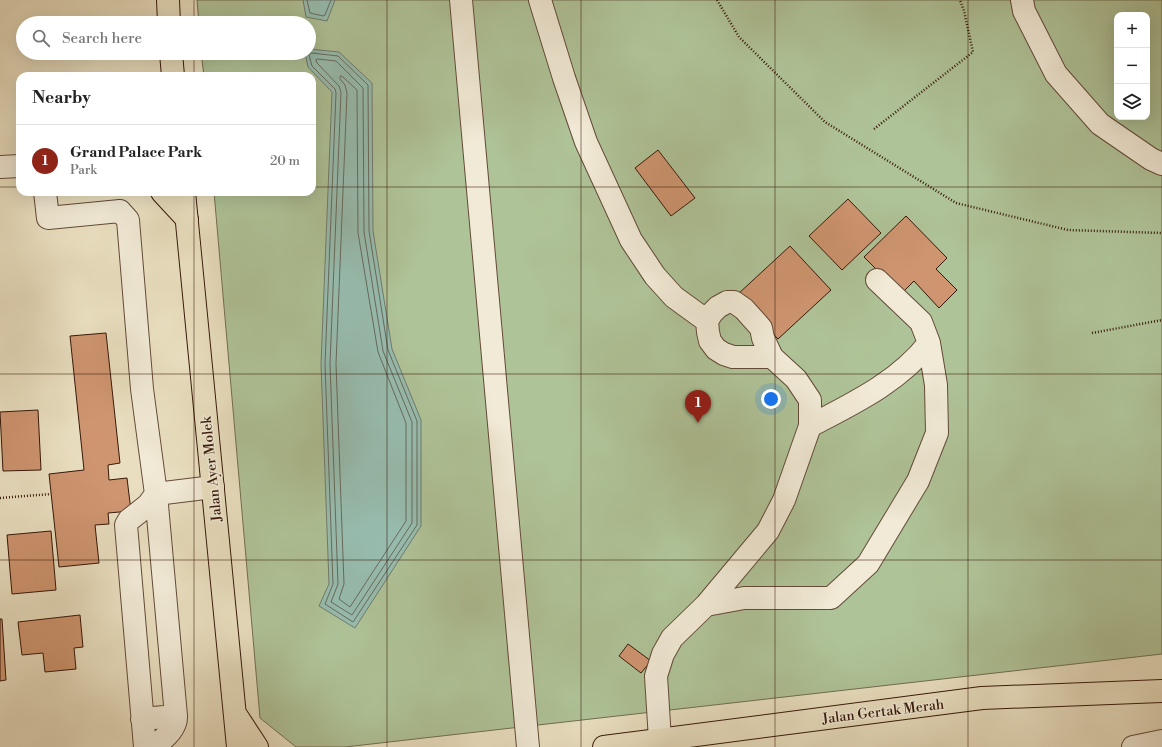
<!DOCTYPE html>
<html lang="en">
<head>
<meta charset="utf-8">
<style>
  body { margin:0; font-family:"Libre Bodoni",serif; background:#f2f2f2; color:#222 }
  .controls { position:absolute; right:12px; top:12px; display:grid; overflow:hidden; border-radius:8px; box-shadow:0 4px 16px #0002 }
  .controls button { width:36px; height:36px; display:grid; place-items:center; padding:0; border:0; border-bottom:1px solid #e0e0e0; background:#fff; color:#222; font:20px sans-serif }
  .you { position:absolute; left:771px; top:399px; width:14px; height:14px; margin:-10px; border:3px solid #fff; border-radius:50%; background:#1a73e8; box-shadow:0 0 0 6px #1a73e833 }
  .badge { display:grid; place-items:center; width:26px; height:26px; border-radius:50%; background:#8f2418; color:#fff; font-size:13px; font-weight:700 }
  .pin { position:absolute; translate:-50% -33px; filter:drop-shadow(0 1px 2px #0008) }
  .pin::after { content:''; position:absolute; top:21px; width:14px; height:12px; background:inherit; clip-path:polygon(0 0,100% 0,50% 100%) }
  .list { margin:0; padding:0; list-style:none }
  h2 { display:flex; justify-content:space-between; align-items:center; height:52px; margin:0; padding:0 16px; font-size:17px }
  h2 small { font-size:13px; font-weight:400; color:#767676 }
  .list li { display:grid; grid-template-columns:26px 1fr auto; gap:12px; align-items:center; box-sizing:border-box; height:72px; padding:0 16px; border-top:1px solid #e0e0e0 }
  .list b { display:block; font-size:15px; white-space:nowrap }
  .list p { margin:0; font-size:13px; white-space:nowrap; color:#767676 }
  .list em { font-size:13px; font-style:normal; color:#767676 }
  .icon { flex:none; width:22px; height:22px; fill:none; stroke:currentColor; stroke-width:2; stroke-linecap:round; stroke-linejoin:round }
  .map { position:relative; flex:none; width:1162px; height:747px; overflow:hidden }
  .search { position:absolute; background:#fff; box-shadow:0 4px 16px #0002; left:16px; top:16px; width:300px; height:44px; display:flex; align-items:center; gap:10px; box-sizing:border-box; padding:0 14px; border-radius:22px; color:#767676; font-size:15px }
  .panel { position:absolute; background:#fff; box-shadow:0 4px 16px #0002; left:16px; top:72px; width:300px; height:124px; border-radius:12px }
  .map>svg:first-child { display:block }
</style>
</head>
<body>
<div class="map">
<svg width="1162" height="747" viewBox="0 0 1162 747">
  <rect width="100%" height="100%" fill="#e9dfc0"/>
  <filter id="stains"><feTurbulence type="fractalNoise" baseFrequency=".005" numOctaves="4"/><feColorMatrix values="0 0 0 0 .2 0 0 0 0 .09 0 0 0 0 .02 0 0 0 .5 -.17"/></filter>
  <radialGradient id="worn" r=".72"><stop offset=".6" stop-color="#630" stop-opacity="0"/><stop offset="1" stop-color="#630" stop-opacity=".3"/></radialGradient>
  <path fill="#afc398" stroke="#726e51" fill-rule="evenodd" d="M 197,0 L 1162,0 L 1162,654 L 345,747 L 296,747 L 260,718 L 214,192 L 312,192 L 312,76 L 204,76 L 201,53 L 309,53 L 309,23 L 199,23 ZM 1117,15 L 1147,15 L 1147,117 L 1117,117 Z"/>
  <path fill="#97bdb0" stroke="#707b6e" d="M 303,0 L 335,0 L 327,21 L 306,17 Z
    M 309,49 L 339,52 L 372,83 L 373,231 L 392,349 L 421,420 L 421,526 L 355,628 L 319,606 L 329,584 L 321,364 L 332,92 L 308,67 L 305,53 L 309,53 Z"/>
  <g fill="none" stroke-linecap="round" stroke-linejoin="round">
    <path stroke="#666a5d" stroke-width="1" d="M 307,0 L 310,13 L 323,16 L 325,15 L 331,0
      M 312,53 L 338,56 L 368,85 L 369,231 L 388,350 L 417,421 L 417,525 L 353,622 L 325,604 L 333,584 L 325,364 L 336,93 L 335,89 L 312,66 L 309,55 Z
      M 318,59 L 336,61 L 363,88 L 364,232 L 383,351 L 412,422 L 412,523 L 352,615 L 331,602 L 338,584 L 330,364 L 341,92 L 339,86 L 317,63 L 316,60 Z
      M 341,76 L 343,77 L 357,90 L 358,233 L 378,352 L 406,423 L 406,521 L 350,607 L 339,599 L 344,584 L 336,364 L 347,93 L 345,85 L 340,79 Z"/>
  </g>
  <path fill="#ce9570" stroke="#36180a" d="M 658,150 L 695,198 L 671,216 L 635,168 Z
    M 848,199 L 881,233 L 842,270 L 809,236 Z
    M 906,216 L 947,258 L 936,269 L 957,290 L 939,308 L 914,281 L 901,294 L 864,257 Z
    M 790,246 L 831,290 L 778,339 L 737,295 Z
    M 106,333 L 120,463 L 108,465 L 109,480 L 127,478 L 131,511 L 108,513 L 109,524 L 95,525 L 99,563 L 59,567 L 49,474 L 84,470 L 70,336 Z
    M 38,410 L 41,470 L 3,471 L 0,412 Z
    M 51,531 L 56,590 L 12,594 L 7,535 Z
    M 80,615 L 83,647 L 74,648 L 76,669 L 45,672 L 43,653 L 22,655 L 18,622 Z
    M 0,619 L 2,619 L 6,680 L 0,681 Z
    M 628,644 L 651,661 L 641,673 L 619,656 Z"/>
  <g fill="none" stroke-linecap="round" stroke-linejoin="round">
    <g stroke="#634a38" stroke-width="24">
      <path id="minor" d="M 461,0 L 528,747
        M 540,0 L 564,78 L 586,142 L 631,240 L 655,276 L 674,297 L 707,321
        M 1022,0 L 1024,11 L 1056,74 L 1100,124 L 1151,159 L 1162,164
        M 0,167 L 20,166
        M 45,192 L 48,218 L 120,211 L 128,220 L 142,389 L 156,494 L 176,716
        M 810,426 C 852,404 899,382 929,343 L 921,322 L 877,280
        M 706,605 L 768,531 L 784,500 L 810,426 L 810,400 L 796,379 L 772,357 L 763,338 L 761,328 L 744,309 L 734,302 L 727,302 L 718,307 L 712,313 L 707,321 L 708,332 L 710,341 L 716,349 L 724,354 L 733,357 L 772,357
        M 142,719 L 176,716 C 177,729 163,739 154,747
        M 660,740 L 656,676 L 663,654 L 672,638 L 706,605 L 744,598 L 831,598 L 868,564 L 918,481 L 937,433 L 936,385 L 929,343
        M 145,747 L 126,525 L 129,520 L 148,505 L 156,494 L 213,487
        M 1133,747 L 1162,741"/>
    </g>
    <g stroke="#36180a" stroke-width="24">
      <path id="major" d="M 168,0 L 169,23
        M 171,53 L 173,76
        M 162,192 L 187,219
        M 184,192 L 238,747
        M 236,715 L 257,747
        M 604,747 L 982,698 L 1162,691"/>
    </g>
    <path stroke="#36180a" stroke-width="2.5" stroke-dasharray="1 2" stroke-linecap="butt" d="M 717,0 L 739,37 L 825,122 L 956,203 L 1068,230 L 1162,233
      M 874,129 L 973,52 L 964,11 L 960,0
      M 1092,333 L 1162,320
      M 0,498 L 51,494"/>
    <use href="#minor" stroke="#f1ead6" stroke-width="22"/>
    <use href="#major" stroke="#e9dfc0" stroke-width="22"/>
  </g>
  <path fill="none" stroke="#36180a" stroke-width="1" stroke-opacity="0.55" d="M 194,0 L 194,23M 387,0 L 387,747M 581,0 L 581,747M 775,0 L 775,747M 968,0 L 968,747M 194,53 L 194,76M 0,187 L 20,187M 312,187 L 1162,187M 194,192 L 194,747M 0,374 L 1162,374M 0,560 L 1162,560"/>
  <g text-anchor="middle" stroke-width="3" stroke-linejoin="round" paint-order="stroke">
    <g font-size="14" fill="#36180a" stroke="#f1ead6">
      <text transform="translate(211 469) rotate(-96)" y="5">Jalan Ayer Molek</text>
      <text transform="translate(883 711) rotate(-7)" y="5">Jalan Gertak Merah</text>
    </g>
  </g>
  <rect width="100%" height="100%" filter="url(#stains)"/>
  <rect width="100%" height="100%" fill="url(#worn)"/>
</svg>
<div class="controls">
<button>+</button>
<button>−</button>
<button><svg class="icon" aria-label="layers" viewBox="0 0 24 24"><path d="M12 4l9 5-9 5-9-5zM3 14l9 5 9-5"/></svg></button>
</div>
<div class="you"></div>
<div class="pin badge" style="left:698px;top:423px">1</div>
<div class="search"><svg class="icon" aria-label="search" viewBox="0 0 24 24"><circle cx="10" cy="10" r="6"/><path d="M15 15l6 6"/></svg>Search here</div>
<section class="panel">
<h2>Nearby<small></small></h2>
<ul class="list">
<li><span class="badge">1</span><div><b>Grand Palace Park</b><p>Park</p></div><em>20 m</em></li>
</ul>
</section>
</div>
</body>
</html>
